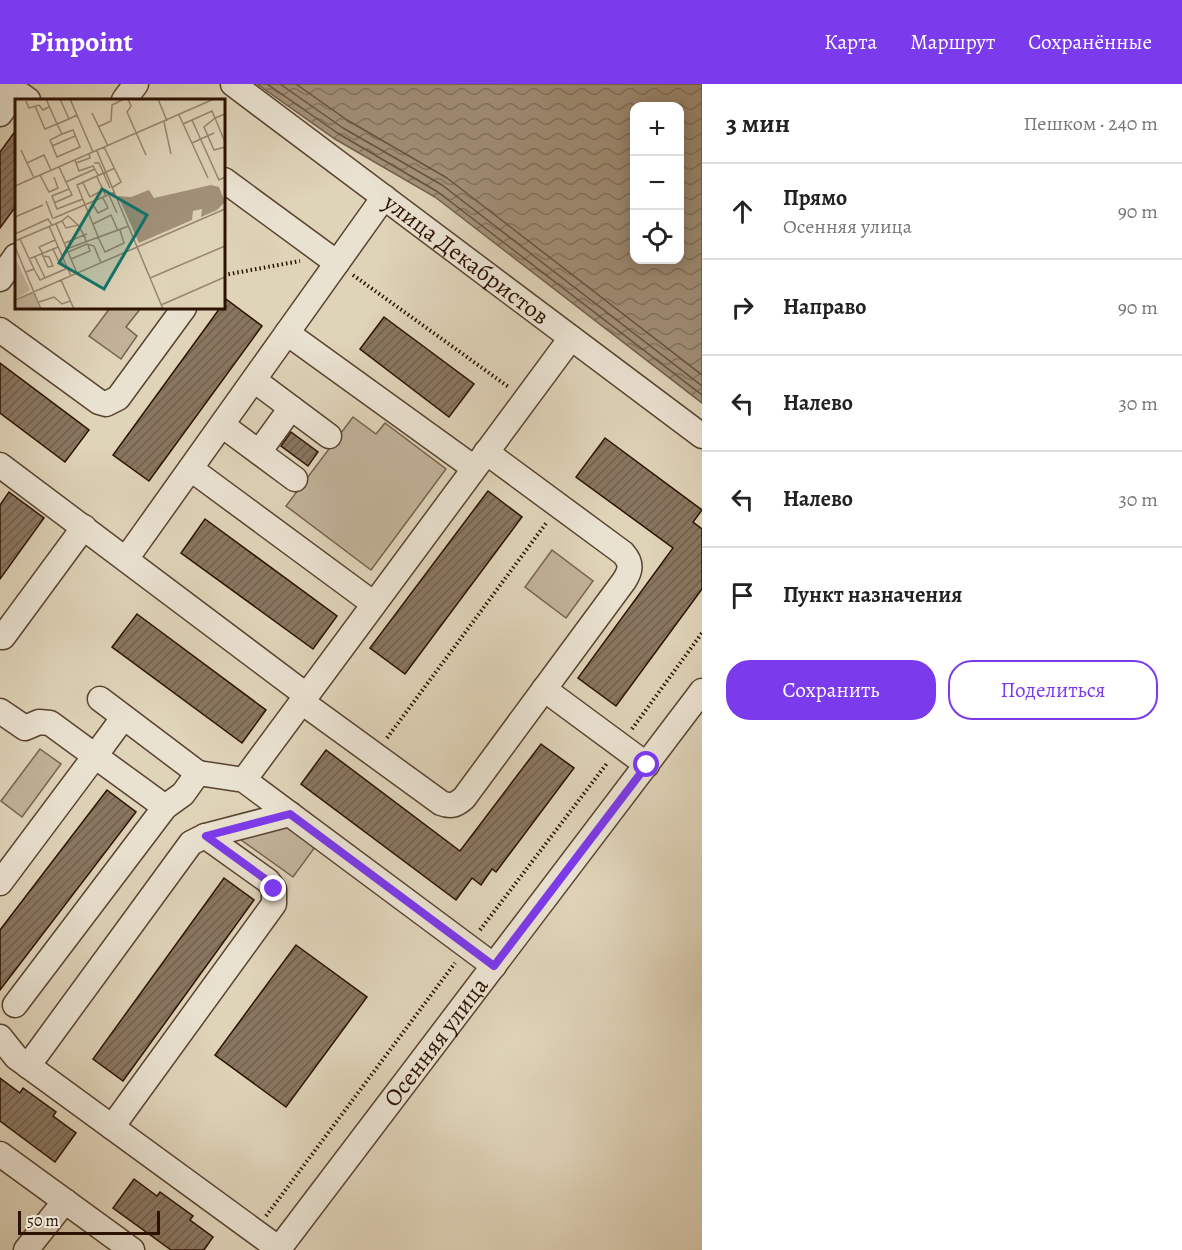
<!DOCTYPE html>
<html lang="ru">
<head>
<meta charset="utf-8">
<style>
  body { margin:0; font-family:Alegreya,serif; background:#f6f6f6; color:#222 }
  .controls { position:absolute; right:18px; top:18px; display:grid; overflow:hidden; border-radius:12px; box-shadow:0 3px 15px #0003 }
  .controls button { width:54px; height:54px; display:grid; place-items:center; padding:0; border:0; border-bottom:2px solid #e0e0e0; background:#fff; color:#222; font:30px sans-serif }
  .scale { position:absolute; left:18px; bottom:15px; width:142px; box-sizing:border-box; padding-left:6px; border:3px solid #2c1201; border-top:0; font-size:16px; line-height:21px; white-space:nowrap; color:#2c1201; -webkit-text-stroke:4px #eae2d1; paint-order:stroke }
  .stop { position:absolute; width:18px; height:18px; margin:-14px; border:4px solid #7c3aed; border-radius:50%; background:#fff }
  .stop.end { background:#7c3aed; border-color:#fff; box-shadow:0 2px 6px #0008 }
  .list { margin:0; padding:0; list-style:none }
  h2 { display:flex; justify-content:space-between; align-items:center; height:78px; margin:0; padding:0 24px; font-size:26px }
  h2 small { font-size:20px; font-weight:400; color:#767676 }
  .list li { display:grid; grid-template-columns:39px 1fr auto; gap:18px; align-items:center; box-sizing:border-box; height:96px; padding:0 24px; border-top:2px solid #e0e0e0 }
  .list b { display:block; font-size:22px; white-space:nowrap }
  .list p { margin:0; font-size:20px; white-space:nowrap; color:#767676 }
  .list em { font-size:20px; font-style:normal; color:#767676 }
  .actions { display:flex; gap:12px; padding:18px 24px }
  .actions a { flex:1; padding:14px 0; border:2px solid #7c3aed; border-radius:24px; text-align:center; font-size:21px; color:#7c3aed }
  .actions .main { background:#7c3aed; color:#fff }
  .icon { flex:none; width:33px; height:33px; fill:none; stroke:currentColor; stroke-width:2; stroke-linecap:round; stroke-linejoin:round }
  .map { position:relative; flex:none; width:702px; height:1166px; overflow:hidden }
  header { display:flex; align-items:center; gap:36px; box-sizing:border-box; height:84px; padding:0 30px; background:#7c3aed; color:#fff }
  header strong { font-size:28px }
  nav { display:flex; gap:33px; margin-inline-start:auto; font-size:21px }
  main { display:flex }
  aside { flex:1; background:#fff }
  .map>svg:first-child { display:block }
</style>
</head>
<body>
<header>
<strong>Pinpoint</strong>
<nav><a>Карта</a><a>Маршрут</a><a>Сохранённые</a></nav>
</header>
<main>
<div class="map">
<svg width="702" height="1166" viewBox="0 0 702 1166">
  <defs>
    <pattern id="water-waves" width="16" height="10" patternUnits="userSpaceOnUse" patternTransform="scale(1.5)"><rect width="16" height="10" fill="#a2917a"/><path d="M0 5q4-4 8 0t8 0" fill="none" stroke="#847562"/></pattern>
    <pattern id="building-hatch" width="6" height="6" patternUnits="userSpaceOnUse" patternTransform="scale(1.5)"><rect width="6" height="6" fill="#897660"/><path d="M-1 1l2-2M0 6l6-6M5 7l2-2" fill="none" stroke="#705f4d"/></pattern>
  </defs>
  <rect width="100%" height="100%" fill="#dfd3b8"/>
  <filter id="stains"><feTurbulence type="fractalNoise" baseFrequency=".00333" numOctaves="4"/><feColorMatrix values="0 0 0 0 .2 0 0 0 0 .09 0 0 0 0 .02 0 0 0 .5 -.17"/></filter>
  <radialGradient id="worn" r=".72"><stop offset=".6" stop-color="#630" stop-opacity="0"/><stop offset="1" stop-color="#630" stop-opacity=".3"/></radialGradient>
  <path fill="#c1b299" stroke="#76624d" stroke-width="1.5" d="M 110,224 L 141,224 L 126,243 L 137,252 L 121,275 L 89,252 Z
    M 353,333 L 376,350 L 385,339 L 446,385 L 371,486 L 286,422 Z
    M 552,466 L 593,497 L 566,534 L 525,503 Z
    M 40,665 L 61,680 L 22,733 L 1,717 Z
    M 288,738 L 318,759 L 293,793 L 237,753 Z"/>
  <path fill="url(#water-waves)" stroke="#735e4a" stroke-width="1.5" fill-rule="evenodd" d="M 257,0 L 702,0 L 702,319 L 435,113 L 335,55 ZM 634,22 L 680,22 L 680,176 L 634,176 Z"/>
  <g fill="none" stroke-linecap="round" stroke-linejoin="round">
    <path stroke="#67523e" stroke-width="1.5" d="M 267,0 L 339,50 L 438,108 L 702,311
      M 280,0 L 343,44 L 442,101 L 702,302
      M 296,0 L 347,36 L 447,94 L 702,291"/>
  </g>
  <path fill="url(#building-hatch)" stroke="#2c1201" stroke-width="1.5" d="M 16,46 L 16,122 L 0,144 L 0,68 Z
    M 226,215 L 262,242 L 149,397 L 113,371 L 220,224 L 224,224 Z
    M 384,233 L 474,300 L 449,333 L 360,265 Z
    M 0,279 L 89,346 L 65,378 L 0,329 Z
    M 291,348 L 318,368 L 308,382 L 281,362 Z
    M 605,354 L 702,426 L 693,438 L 702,445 L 702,505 L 616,622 L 578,594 L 673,464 L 576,393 Z
    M 488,407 L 522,433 L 405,590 L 370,564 Z
    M 9,408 L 44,434 L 0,495 L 0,421 Z
    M 205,435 L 337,532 L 313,565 L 181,469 Z
    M 137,530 L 266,626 L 242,659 L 112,563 Z
    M 541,660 L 574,684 L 496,788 L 492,785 L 481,801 L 472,794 L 456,816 L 301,700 L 326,666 L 460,767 Z
    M 107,706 L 136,728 L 0,906 L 0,846 Z
    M 224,794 L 254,816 L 123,997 L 93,975 Z
    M 296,861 L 367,913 L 286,1023 L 215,971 Z
    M 0,994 L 20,1009 L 23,1004 L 56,1028 L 53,1032 L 76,1049 L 55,1078 L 0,1037 Z
    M 134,1095 L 157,1112 L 160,1108 L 193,1132 L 190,1136 L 213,1153 L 204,1166 L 171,1166 L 113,1124 Z"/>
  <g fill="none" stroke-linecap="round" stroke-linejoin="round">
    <g stroke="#59422f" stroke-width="27">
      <g id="minor">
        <path d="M 6,0 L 28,16"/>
        <path id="s1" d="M 233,0 L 702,352"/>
        <path d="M 124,16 L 136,0"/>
        <path d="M 0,30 L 16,8"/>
        <path d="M 224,96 L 337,179"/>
        <path d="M 0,195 L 16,172"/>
        <path d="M 0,246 L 99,318 L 106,320 L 118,314 L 184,224"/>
        <path d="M 287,249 L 384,113"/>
        <path d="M 254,296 L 329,352"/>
        <path d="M 222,341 L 295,395"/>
        <path d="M 259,368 L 291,324"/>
        <path d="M 0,381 L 306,611"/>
        <path d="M 191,385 L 374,520"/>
        <path d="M 126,475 L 287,249 L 474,384"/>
        <path d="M 3,553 L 84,443"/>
        <path d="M 544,605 L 647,681"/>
        <path d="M 100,615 L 198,689"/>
        <path d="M 302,618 L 441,719 C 451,723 456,721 464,714 L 624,497 C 631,486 632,479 623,469 L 486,368"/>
        <path d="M 0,627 L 25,644 L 39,638 L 50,639 L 95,672 L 123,634"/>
        <path d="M 244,696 L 571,254"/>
        <path d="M 0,799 L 95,672 L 165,723"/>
        <path d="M 15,921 L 165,723 L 183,710 L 198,689 L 244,696 L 494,882"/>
        <path d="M 0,953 L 16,973 L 279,1165"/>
        <path d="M 28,982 L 191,759 L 205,752 L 290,730"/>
        <path d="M 112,1043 L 274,820 L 274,805 L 268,797 L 205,752"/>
        <path d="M 0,1070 L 132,1166"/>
        <path d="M 26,1166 L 65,1117"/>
        <path id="s2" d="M 278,1166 L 702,607"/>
      </g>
    </g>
    <path stroke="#2c1201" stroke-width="4" stroke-dasharray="1.5 3" stroke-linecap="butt" d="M 224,191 L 300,177
      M 353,191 L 510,304
      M 632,645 L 702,549
      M 387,654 L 547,438
      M 480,846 L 608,678
      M 266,1132 L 455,879"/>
    <use href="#minor" stroke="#eae2d1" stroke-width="24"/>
  </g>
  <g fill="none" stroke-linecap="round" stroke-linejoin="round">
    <path stroke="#7c3aed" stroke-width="8" d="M 274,805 L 268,797 L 206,752 L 290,730 L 494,882 L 647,681"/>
  </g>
  <g text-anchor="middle" stroke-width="4.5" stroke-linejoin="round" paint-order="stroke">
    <g font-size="24" fill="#2c1201" stroke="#eae2d1">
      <text dy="8" stroke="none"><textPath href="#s1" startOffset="292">улица Декабристов</textPath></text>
      <text dy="8" stroke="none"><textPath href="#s2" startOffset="261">Осенняя улица</textPath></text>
    </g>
  </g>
  <g transform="translate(15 15)">
    <rect width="210" height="210" fill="#dfd3b8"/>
    <path d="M 0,158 L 15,191 L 0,200 ZM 19,193 L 25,210 L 0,210 L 0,201 Z" fill="#c1b299"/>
    <path d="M 196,86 L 204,88 L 210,103 L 202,111 L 186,118 L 187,110 L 178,112 L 177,121 L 124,144 L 103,97 L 116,98 L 134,91 L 139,99 Z" fill="#a2917a"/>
    <path fill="none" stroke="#97866f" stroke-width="1.5" d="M 31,0 L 42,25M 45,0 L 54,20 L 62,16M 55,0 L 78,53M 113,0 L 116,7 L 112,13 L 131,56M 143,0 L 152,22M 11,2 L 14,9 L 24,6 L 28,11 L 34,8M 20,7 L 30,30 L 42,25M 77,14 L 93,47M 210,15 L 200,19 L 210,43M 164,16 L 193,79M 177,21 L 204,81 L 210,78M 149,23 L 156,55M 168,25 L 197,12 L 200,19 L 189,28 L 199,51 L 210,48M 83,28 L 96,22 L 97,6 L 109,0M 47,35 L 35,41 L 42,58 L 65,48 L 58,31 L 47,35 L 42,25 L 54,20M 177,44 L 199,34M 37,47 L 60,37M 89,48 L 106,83 L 98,88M 6,51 L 19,79M 82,52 L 148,210M 60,61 L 64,72 L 78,67 L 83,76M 12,64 L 29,56 L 36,71M 61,64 L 75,59 L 74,55M 79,64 L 84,64 L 95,89M 25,76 L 34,93 L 43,89 L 39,78M 82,78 L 91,97M 51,83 L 80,70M 68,84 L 75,98 L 88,91M 0,87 L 199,0M 54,90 L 37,97 L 42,110 L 68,100M 94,96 L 102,114M 31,102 L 38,120M 39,104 L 57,96 L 44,68M 77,104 L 83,114 L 93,109 L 88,99M 0,118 L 28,106M 39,119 L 100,93M 47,122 L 53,117 L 63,126M 41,125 L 62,174M 78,125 L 96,116 L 103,132M 34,127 L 56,177M 0,135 L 33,120 L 37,126M 5,140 L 19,170 L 11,173M 84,140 L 62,86 L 100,69M 84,140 L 90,153 L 109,144 L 105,131M 0,142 L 47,122 L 51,129 L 63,126 L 69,136 L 72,135M 50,144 L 69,136 L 71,142M 79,147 L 86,164M 0,148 L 26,210M 54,149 L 114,127M 38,150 L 45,165 L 50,163M 53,153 L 72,145 L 79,147M 27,155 L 33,168 L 38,167 L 34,158 L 28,157M 28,155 L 24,148 L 40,141M 20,158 L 30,179M 14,160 L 43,148M 56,160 L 75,152 L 73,146M 19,170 L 25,181 L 53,169M 135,179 L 210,147M 46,181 L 59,210M 0,201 L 210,110M 24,203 L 39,198 L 47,205 L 55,202M 146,206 L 210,178"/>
    <path fill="#0f766e" fill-opacity="0.15" stroke="#0f766e" stroke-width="3" d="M 87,90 L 132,116 L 89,190 L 44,164 Z"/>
    <rect width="210" height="210" fill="none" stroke="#2c1201" stroke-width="3"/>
  </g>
  <rect width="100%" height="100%" filter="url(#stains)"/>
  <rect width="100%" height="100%" fill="url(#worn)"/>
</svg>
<div class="controls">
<button>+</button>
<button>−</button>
<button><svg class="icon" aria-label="locate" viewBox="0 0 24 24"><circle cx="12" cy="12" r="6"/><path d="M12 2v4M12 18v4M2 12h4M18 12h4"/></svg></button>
</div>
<div class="scale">50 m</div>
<div class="stop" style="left:647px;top:681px"></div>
<div class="stop end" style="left:274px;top:805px"></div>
</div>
<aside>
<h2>3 мин<small>Пешком · 240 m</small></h2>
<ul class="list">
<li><svg class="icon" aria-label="ahead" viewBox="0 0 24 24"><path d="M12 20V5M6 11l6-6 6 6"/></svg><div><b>Прямо</b><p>Осенняя улица</p></div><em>90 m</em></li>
<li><svg class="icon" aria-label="right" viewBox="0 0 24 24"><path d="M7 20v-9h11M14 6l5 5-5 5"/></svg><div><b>Направо</b></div><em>90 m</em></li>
<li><svg class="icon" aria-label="left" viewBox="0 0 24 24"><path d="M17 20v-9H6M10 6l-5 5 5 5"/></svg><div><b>Налево</b></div><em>30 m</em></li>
<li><svg class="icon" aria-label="left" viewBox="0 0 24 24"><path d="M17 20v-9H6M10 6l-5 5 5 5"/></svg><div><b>Налево</b></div><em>30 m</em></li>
<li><svg class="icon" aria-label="arrive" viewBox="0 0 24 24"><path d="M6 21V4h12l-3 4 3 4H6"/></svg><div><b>Пункт назначения</b></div></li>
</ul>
<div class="actions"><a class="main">Сохранить</a><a>Поделиться</a></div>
</aside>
</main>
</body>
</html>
